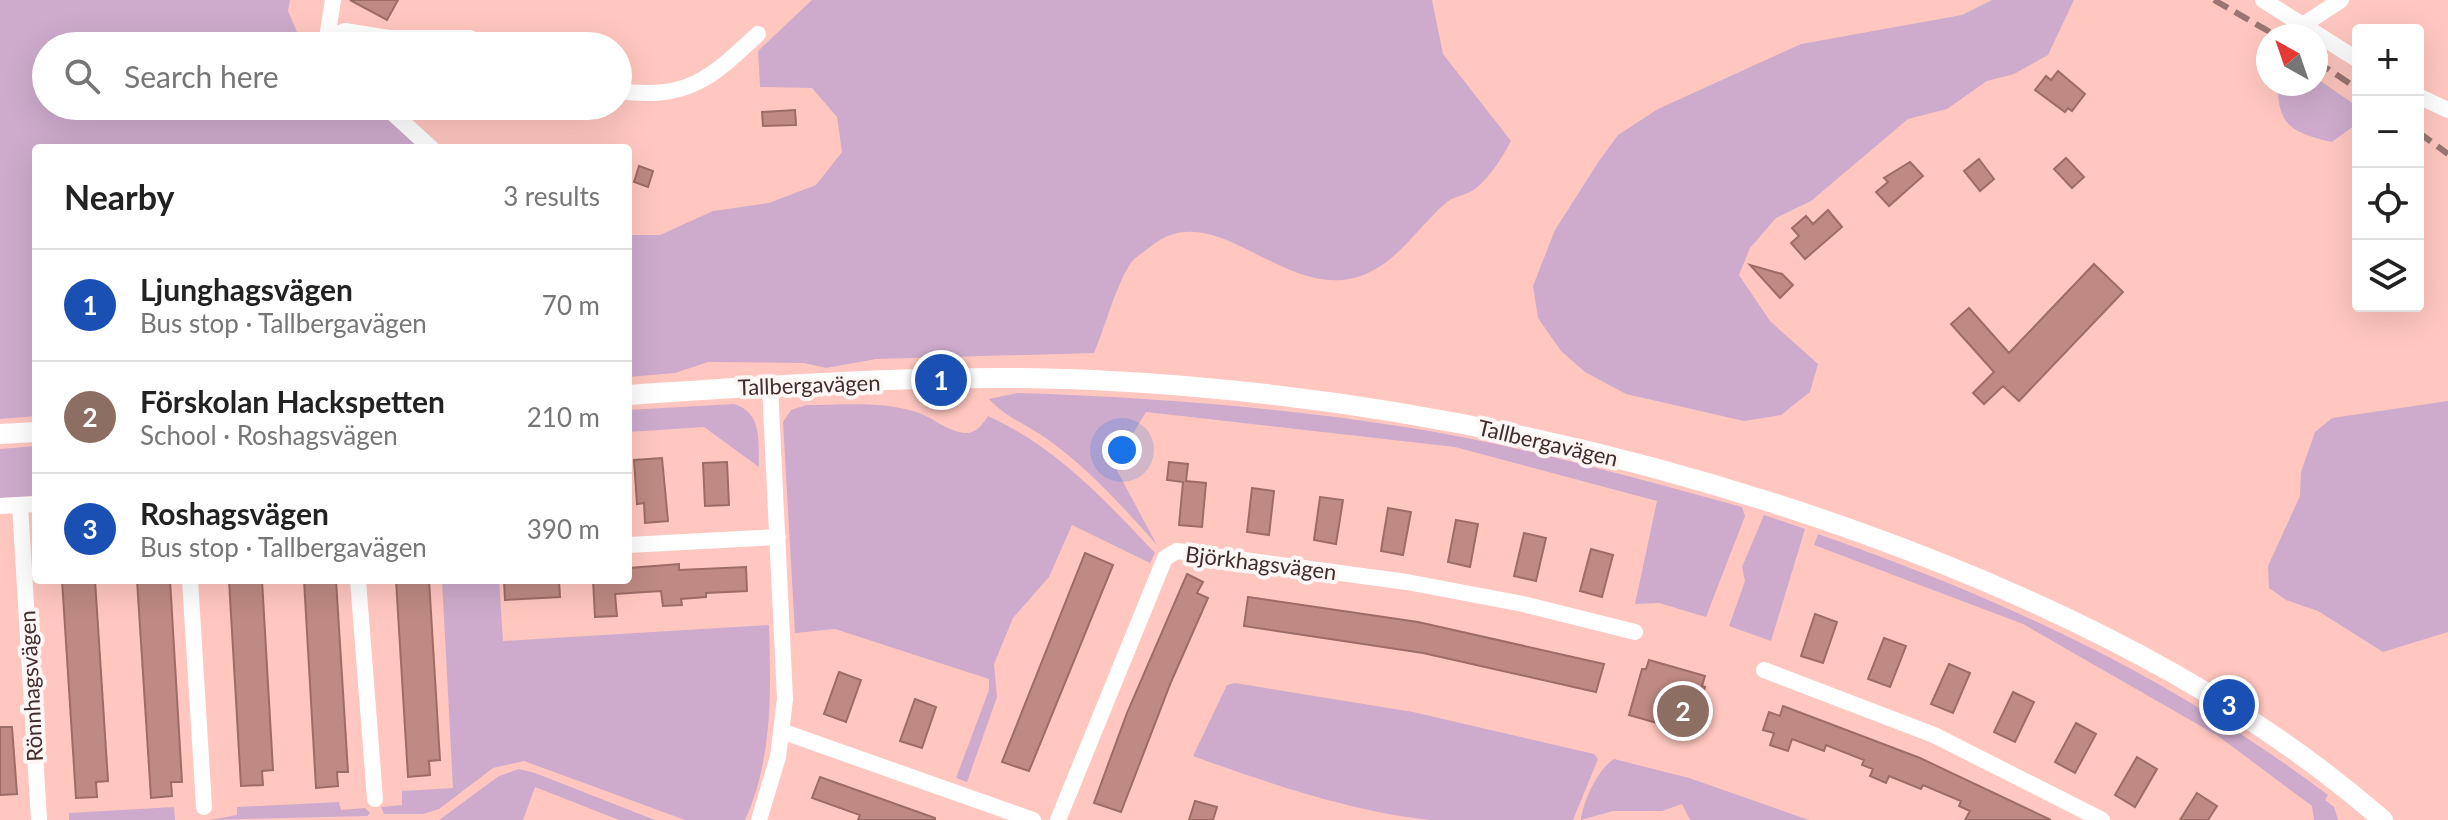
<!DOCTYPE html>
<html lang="en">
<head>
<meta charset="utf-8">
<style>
  body { margin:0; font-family:Lato,sans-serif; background:#f2f2f2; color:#222 }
  .controls { position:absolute; right:24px; top:24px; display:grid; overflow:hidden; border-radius:8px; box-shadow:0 8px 32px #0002 }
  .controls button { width:72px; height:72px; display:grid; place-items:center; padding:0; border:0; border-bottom:2px solid #e0e0e0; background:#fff; color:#222; font:40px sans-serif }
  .compass { position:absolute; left:2256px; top:24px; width:72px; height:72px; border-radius:50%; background:#fff; box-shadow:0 8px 32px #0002; rotate:320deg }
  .you { position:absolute; left:1122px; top:450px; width:28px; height:28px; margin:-20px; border:6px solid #fff; border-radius:50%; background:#1a73e8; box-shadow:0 0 0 12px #1a73e833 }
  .badge { display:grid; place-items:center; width:52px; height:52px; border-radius:50%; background:#2b737d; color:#fff; font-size:26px; font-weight:700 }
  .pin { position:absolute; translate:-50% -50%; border:4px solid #fff; box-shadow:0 2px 8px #0006 }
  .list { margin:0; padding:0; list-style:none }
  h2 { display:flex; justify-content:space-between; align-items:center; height:104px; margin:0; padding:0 32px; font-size:34px }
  h2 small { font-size:26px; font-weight:400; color:#767676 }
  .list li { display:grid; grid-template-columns:52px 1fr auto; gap:24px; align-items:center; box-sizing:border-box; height:112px; padding:0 32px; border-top:2px solid #e0e0e0 }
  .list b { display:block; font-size:30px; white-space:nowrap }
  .list p { margin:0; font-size:26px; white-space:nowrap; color:#767676 }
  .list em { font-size:26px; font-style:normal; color:#767676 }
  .icon { flex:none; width:44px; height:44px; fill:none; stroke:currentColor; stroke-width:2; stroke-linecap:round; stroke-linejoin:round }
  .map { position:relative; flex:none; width:2448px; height:820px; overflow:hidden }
  .search { position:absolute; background:#fff; box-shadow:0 8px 32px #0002; left:32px; top:32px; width:600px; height:88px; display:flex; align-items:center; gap:20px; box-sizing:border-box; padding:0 28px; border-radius:44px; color:#767676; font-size:30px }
  .panel { position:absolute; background:#fff; box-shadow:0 8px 32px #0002; left:32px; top:144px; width:600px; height:440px; border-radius:8px }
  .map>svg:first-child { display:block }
</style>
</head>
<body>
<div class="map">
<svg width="2448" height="820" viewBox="0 0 2448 820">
  <rect width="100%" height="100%" fill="#ffc7c0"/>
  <path fill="#ceabcc" d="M 0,0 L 290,0 L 288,11 L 303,46 L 46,46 L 46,106 L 374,106 L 419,148 L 36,148 L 36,416 L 0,419 Z
    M 812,0 L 1432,0 L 1443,54 L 1511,141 C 1502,158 1490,177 1475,189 C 1467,195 1455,196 1447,202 C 1416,228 1396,267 1354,278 C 1280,297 1213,194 1150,247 C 1144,252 1135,257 1131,263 C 1117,282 1104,330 1094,353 L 876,359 L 826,368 L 804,363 L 708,362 L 675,373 L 628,377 L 628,235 L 660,235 L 713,211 L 769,203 L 816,185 L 842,152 L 837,117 L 812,88 L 760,87 L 758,51 Z
    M 1992,0 L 2074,0 L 2048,55 L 2014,74 L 1987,81 L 1947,109 L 1908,119 L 1811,201 L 1776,218 L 1750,248 L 1739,275 L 1770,321 L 1818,364 L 1810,392 L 1781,415 L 1744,421 L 1626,394 L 1585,372 L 1561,351 L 1538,318 L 1533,286 L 1555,230 L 1599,161 L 1618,135 L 1658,109 L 1801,44 L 1962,15 Z
    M 2316,78 L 2358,107 L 2358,128 L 2351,128 L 2332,142 C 2294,133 2277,127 2278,84 L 2316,84 Z
    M 1017,393 C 1147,397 1276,407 1405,427 C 1519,445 1631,477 1742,507 L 1745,516 L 1706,617 L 1659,603 L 1635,604 L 1657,501 L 1455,447 L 1146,412 L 1114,465 L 1157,545 C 1124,508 1090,470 1050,441 C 1030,426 1006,418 989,399 Z
    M 2448,401 L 2448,632 L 2383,652 L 2318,611 L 2286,600 L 2269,588 L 2268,566 L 2300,496 L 2301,472 L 2315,432 L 2332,418 Z
    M 734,404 C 763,413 758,441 759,467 L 704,427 L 628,432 L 628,410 Z
    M 806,405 C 840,405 880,401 913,411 C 932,416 944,430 964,433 C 976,434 982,425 988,416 C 1056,447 1104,499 1155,553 L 1150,563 L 1072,525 L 1049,577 L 1013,618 L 994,664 L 997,697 L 967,782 L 956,778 L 989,690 L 989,679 L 835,629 L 795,633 L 783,422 L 791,410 Z
    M 36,446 L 36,496 L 0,498 L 0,449 Z
    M 1764,515 L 1805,529 L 1771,641 L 1729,626 L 1745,581 L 1742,567 Z
    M 1818,534 C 2006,600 2168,675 2328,795 L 2325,800 L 2334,807 L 2338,820 L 2314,820 L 2312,806 L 2218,736 L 2023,624 L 1814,545 Z
    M 442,580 L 499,580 L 503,641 L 769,625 C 771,691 773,759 745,820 L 685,820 L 524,761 L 493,768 L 439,809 L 423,814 L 384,814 L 381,807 L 402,805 L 402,791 L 453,788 Z
    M 1235,683 L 1413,712 L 1594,754 L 1598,759 L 1573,820 C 1526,820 1477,820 1431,820 C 1356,813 1264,782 1193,756 L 1227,685 Z
    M 1614,759 L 1689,778 L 1809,820 L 1690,820 L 1682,804 L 1662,811 L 1613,811 L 1581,820 C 1583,801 1598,769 1614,759 Z
    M 519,769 L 535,773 L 655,820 L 619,820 L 535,787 L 523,820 L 439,820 L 499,776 Z
    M 339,802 L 341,810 L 365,808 L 370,813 L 367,816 L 209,820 L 237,815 L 237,807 Z
    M 174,807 L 175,820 L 200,820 L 69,820 L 69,813 Z"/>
  <path fill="#be8a83" stroke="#9e6c66" stroke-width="2" d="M 350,0 L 398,0 L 387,20 Z
    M 2058,71 L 2085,94 L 2072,111 L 2068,108 L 2065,112 L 2035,90 L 2046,76 L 2051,80 Z
    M 795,110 L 796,125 L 763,126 L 762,112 Z
    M 2066,158 L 2084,177 L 2072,188 L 2054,169 Z
    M 1979,159 L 1994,179 L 1980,191 L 1964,171 Z
    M 1910,162 L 1923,176 L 1889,206 L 1876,192 L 1888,182 L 1884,178 Z
    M 639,166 L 653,171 L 648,187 L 634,182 Z
    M 1828,210 L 1842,227 L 1805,259 L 1791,243 L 1799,236 L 1792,228 L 1806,216 L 1813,224 Z
    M 2094,264 L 2123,292 L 2019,401 L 2003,386 L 1984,404 L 1973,393 L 1994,372 L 1951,324 L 1969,308 L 2009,353 Z
    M 1750,265 L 1782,274 L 1793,285 L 1780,298 Z
    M 662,458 L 668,521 L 645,523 L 644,503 L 637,504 L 634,460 Z
    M 727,462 L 729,505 L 705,506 L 703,463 Z
    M 1169,462 L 1188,464 L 1186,481 L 1206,483 L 1202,527 L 1179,525 L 1183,482 L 1167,480 Z
    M 1252,488 L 1274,491 L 1269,535 L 1247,532 Z
    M 1320,497 L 1343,500 L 1336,544 L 1314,540 Z
    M 1388,508 L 1411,512 L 1403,555 L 1381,551 Z
    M 1456,520 L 1478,524 L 1470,567 L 1448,562 Z
    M 1524,533 L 1546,538 L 1536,581 L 1514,576 Z
    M 1591,549 L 1613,555 L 1602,597 L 1580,591 Z
    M 1085,553 L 1113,565 L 1029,771 L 1002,762 Z
    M 679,564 L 679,570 L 746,567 L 747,591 L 706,593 L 706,597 L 681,599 L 682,605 L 663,606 L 661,591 L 615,594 L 617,616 L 595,617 L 593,580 L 630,580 L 629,568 Z
    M 1187,574 L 1203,582 L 1197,593 L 1208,598 L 1171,682 L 1121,812 L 1094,803 L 1127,713 Z
    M 62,580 L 95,580 L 108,781 L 96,782 L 97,797 L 76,798 Z
    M 137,580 L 170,580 L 182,782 L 171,782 L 172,796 L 151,798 Z
    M 229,580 L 262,580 L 273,770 L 262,771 L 263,785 L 241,786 Z
    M 304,580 L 336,580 L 348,772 L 337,772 L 338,786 L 316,788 Z
    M 396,580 L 429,580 L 440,760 L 429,761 L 430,775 L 408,777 Z
    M 504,580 L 559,580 L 560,597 L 505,600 Z
    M 1248,597 L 1418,622 L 1604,664 L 1596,692 L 1423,653 L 1244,626 Z
    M 1815,614 L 1837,622 L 1823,663 L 1801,656 Z
    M 1884,638 L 1906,646 L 1890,687 L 1868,679 Z
    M 1649,660 L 1705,676 L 1702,686 L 1705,687 L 1692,733 L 1629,715 L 1642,669 L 1646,669 Z
    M 1949,664 L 1970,673 L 1953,713 L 1931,704 Z
    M 839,672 L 861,680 L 846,722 L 824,714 Z
    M 2013,692 L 2034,702 L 2015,742 L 1994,732 Z
    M 915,699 L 936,707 L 922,748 L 900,741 Z
    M 1783,706 L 1920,758 L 2051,820 L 1965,820 L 1970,811 L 1959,806 L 1961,801 L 1923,785 L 1921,789 L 1889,776 L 1886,783 L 1870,776 L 1873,769 L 1862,765 L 1864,760 L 1826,745 L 1824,751 L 1792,739 L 1788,751 L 1770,745 L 1774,733 L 1763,730 L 1769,712 L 1780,716 Z
    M 2076,723 L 2096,734 L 2075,773 L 2055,762 Z
    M 0,727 L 12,727 L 17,794 L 0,795 Z
    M 2137,757 L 2157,769 L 2135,807 L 2115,795 Z
    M 820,777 L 935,818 L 935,820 L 858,820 L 860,815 L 812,798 Z
    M 2197,793 L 2217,806 L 2208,820 L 2180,820 Z
    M 1195,801 L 1217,807 L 1213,820 L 1189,820 Z"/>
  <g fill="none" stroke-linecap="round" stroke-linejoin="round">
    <path stroke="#fff" stroke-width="16" d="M 2263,0 L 2358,60
      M 2303,25 L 2341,0
      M 324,39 L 345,31 L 389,38 L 470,38 L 488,46
      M 326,44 L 333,0
      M 618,91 C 688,100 710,79 758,34
      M 2418,96 L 2448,110
      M 385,106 L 431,148
      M 20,505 L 39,819
      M 0,506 L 36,504
      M 628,545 L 778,537
      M 190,580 L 204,807
      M 358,580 L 375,799
      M 1764,670 L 1934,735 L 2102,820
      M 784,732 L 1033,820
      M 759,820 L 778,757 L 785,699 L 770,386
      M 1058,820 L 1165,558 L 1177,551 L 1407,582 L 1523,604 L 1635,632"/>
    <path stroke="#fff" stroke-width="20" d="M 628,395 C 782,385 939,373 1093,380 C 1384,394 1672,456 1943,564 C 2102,628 2253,707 2383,820
      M 0,434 L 36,432"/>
    <path stroke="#9b7571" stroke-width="6" stroke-dasharray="16 8" stroke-linecap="butt" d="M 2214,0 L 2277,36
      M 2316,61 L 2358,89
      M 2418,132 L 2448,154"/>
  </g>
  <g text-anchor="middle" stroke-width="8" stroke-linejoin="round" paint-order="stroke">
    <g font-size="22" fill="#432d2a" stroke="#fcf6f5">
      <text transform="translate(809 385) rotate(-2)" y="8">Tallbergavägen</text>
      <text transform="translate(1548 443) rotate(13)" y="8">Tallbergavägen</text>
      <text transform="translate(1261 563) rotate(7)" y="8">Björkhagsvägen</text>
      <text transform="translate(31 686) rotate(-93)" y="8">Rönnhagsvägen</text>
    </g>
  </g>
</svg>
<div class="controls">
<button>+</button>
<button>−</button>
<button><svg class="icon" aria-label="locate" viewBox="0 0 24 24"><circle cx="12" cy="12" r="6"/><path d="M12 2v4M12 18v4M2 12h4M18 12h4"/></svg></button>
<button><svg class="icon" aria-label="layers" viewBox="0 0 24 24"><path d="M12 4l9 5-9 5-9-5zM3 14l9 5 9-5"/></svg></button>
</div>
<svg class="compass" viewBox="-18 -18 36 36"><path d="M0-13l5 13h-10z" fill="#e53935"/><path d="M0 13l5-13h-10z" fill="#767676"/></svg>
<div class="you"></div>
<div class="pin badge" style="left:941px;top:380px;background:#1a4fb4">1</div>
<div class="pin badge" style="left:1683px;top:711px;background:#8d6e63">2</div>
<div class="pin badge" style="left:2229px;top:705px;background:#1a4fb4">3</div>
<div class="search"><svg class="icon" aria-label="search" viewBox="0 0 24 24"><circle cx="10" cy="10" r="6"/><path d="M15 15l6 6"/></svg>Search here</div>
<section class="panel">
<h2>Nearby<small>3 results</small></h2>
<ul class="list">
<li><span class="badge" style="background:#1a4fb4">1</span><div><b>Ljunghagsvägen</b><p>Bus stop · Tallbergavägen</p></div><em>70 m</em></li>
<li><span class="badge" style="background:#8d6e63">2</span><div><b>Förskolan Hackspetten</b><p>School · Roshagsvägen</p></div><em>210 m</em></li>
<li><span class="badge" style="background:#1a4fb4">3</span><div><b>Roshagsvägen</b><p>Bus stop · Tallbergavägen</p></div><em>390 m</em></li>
</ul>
</section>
</div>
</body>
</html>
